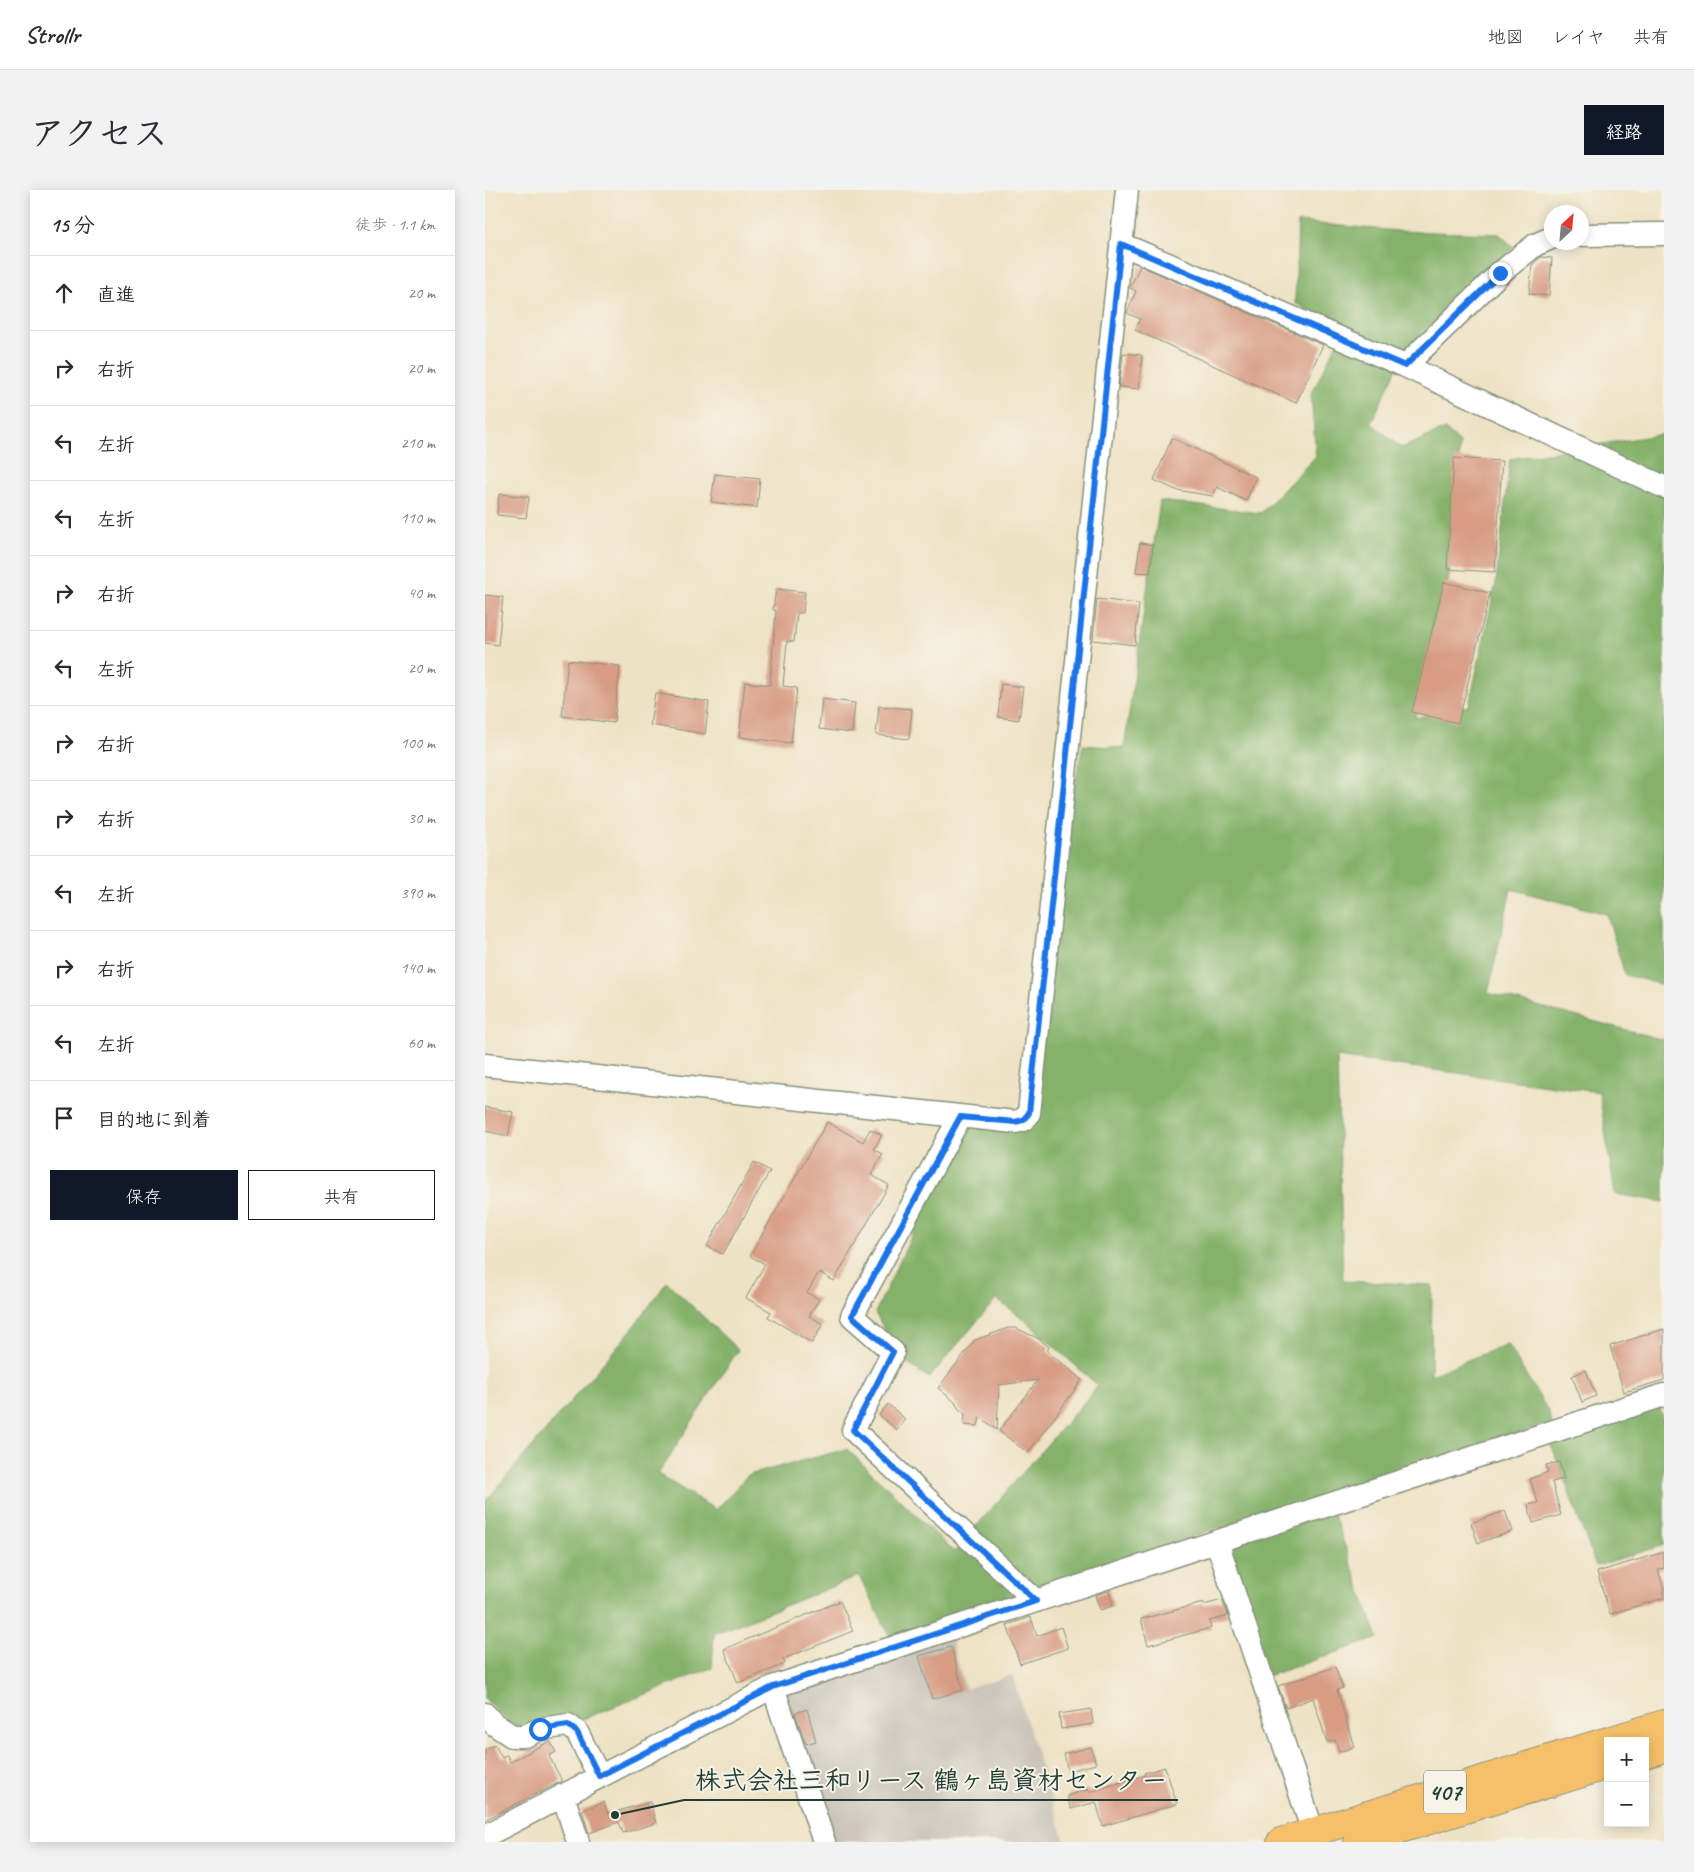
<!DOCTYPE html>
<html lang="ja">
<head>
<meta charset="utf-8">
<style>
  body { margin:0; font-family:Caveat,"Klee One",sans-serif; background:#f2f2f3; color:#2b2b33 }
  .controls { position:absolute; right:15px; bottom:15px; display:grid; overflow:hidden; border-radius:0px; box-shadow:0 2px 12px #0003 }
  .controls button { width:45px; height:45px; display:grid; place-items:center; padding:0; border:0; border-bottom:1px solid #e1e1e2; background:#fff; color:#2b2b33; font:25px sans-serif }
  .compass { position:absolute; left:1059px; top:15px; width:45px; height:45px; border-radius:50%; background:#fff; box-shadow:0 2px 12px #0003; rotate:26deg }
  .stop { position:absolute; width:15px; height:15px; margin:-11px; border:4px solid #1a73e8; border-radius:50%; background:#fff }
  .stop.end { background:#1a73e8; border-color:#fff; box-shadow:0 1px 5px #0008 }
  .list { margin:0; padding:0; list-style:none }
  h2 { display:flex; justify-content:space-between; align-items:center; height:65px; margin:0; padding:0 20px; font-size:21px }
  h2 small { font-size:16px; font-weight:400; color:#7c7c81 }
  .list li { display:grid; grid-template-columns:32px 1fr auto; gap:15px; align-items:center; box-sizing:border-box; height:75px; padding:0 20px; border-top:1px solid #e1e1e2 }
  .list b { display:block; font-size:19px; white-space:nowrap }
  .list em { font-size:16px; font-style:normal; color:#7c7c81 }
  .actions { display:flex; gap:10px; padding:15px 20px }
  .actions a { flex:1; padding:11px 0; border:1px solid #111827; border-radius:0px; text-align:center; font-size:18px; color:#111827 }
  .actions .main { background:#111827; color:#fff }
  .icon { flex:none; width:28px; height:28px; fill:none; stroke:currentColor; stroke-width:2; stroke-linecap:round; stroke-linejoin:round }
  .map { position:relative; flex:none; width:1179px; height:1652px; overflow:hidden; border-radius:0px }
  header { display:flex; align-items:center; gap:30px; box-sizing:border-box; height:70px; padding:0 25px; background:#fff; border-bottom:1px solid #e1e1e2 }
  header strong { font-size:24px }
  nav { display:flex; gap:28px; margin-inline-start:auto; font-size:18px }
  .intro { display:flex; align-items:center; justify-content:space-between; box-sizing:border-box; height:120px; padding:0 30px }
  h1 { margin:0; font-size:35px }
  .button { padding:12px 22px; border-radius:0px; background:#111827; color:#fff; font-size:18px; font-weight:700 }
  main { display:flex; gap:30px; padding:0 30px }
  aside { flex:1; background:#fff; border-radius:0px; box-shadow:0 2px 12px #0003 }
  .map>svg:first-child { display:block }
</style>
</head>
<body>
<header>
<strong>Strollr</strong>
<nav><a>地図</a><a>レイヤ</a><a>共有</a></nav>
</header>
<div class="intro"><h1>アクセス</h1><a class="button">経路</a></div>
<main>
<aside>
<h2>15 分<small>徒歩 · 1.1 km</small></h2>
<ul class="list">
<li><svg class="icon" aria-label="ahead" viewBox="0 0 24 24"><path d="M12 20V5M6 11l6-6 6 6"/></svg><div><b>直進</b></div><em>20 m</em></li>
<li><svg class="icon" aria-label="right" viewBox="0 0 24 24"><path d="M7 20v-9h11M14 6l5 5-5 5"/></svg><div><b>右折</b></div><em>20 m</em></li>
<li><svg class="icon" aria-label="left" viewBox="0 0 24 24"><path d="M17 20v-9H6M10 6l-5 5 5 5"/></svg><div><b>左折</b></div><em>210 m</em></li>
<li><svg class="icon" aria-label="left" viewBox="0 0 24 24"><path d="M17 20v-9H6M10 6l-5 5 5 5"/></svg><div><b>左折</b></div><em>110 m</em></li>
<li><svg class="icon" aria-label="right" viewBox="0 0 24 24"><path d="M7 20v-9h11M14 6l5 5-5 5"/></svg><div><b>右折</b></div><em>40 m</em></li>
<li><svg class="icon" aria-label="left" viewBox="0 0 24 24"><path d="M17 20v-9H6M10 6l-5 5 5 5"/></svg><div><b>左折</b></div><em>20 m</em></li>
<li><svg class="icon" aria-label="right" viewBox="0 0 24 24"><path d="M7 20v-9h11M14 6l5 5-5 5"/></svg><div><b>右折</b></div><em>100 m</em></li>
<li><svg class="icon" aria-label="right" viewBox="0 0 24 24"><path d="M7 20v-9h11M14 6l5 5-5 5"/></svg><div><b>右折</b></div><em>30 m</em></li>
<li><svg class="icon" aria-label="left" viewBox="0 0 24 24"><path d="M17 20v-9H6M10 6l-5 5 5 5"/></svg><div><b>左折</b></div><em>390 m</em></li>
<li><svg class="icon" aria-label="right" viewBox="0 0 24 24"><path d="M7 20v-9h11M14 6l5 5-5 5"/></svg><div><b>右折</b></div><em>140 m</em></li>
<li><svg class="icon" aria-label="left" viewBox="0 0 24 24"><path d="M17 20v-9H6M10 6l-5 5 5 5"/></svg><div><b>左折</b></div><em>60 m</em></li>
<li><svg class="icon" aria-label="arrive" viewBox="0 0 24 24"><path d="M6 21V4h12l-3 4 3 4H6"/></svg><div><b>目的地に到着</b></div></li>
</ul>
<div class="actions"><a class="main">保存</a><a>共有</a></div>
</aside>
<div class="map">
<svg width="1179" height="1652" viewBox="0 0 1179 1652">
  <rect width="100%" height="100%" fill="#f7f3e8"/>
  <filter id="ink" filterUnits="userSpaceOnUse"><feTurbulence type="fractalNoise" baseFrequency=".02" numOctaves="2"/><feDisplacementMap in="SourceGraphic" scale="10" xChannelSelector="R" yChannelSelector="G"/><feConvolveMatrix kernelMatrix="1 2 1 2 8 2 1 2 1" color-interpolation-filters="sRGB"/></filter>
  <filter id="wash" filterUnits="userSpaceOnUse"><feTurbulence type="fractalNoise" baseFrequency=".0096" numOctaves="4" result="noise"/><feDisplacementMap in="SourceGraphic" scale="20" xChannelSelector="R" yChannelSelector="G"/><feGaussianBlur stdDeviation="1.12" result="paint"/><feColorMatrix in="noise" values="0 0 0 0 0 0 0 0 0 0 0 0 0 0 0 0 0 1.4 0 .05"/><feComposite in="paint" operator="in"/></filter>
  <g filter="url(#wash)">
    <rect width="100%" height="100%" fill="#eee2c4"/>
    <path fill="#cac3b8" d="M 465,1447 L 481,1499 L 527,1485 L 580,1652 L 346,1652 L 296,1503 Z"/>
    <path fill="#85b26b" stroke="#527850" d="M 813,32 L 913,41 L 1014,44 L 1029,57 L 921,159 L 886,233 L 917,258 L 960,239 L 975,253 L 964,387 L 930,528 L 984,516 L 1011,393 L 1025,269 L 1179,244 L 1179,795 L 1140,785 L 1122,724 L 1026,699 L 1003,803 L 1179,850 L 1179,1012 L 1130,1004 L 1114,902 L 852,867 L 858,1091 L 947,1095 L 946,1185 L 1022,1154 L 1062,1219 L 1073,1249 L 1174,1217 L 1179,1234 L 1179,1355 L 1111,1376 L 1070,1264 L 1057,1236 L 841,1303 L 893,1448 L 783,1486 L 735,1337 L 503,1416 L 405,1446 L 374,1386 L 229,1444 L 227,1478 L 90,1532 L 28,1537 L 0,1509 L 0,1312 L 148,1138 L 182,1092 L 253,1160 L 173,1284 L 231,1320 L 263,1285 L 362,1259 L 469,1362 L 613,1196 L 540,1130 L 511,1109 L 444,1188 L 416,1169 L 390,1123 L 480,933 L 544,936 L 579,647 L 598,555 L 639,558 L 675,311 L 776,323 L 831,266 L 826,204 L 860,138 L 810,113 Z"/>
    <g id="blocks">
      <path fill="#d89c84" d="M 1056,67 L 1067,68 L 1064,106 L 1044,104 L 1047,75 Z
        M 655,76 L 838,155 L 811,213 L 650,140 L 655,129 L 642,123 L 651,101 L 645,98 Z
        M 638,163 L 657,165 L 654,199 L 634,197 Z
        M 687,248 L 771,287 L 761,311 L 732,297 L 728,306 L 691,300 L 669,290 Z
        M 969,268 L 1017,271 L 1010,382 L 962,379 Z
        M 230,284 L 275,289 L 272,318 L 226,312 Z
        M 14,304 L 44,307 L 41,328 L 12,325 Z
        M 655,353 L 668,355 L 665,383 L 651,382 Z
        M 959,392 L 1005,403 L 973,533 L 927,522 Z
        M 291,399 L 320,402 L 318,423 L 312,423 L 309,452 L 302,451 L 298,496 L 312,498 L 306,553 L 254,547 L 260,492 L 285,495 L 291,420 L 288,420 Z
        M 0,405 L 18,407 L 13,455 L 0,453 Z
        M 612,409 L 654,414 L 650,455 L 608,450 Z
        M 83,470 L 135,476 L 129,533 L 77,526 Z
        M 516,494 L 538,497 L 534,530 L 513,527 Z
        M 170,503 L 224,512 L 220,544 L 165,535 Z
        M 337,509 L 370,513 L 367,543 L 334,539 Z
        M 394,516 L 427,519 L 424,549 L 391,545 Z
        M 0,917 L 28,922 L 23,946 L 0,941 Z
        M 342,932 L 378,952 L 385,939 L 397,945 L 389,959 L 398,964 L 386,985 L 404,995 L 349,1091 L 334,1082 L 322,1103 L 334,1109 L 324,1126 L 338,1134 L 327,1153 L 283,1127 L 286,1122 L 261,1108 L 280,1074 L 265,1066 Z
        M 269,972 L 285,981 L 238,1064 L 222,1056 Z
        M 523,1138 L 531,1138 L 554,1149 L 564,1157 L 562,1161 L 597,1190 L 543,1263 L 514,1241 L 553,1190 L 514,1195 L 512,1240 L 495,1227 L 493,1236 L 479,1235 L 480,1224 L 473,1218 L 470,1212 L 453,1198 L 490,1150 Z
        M 1179,1139 L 1179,1190 L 1139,1202 L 1125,1156 Z
        M 1101,1180 L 1111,1206 L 1097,1212 L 1087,1186 Z
        M 403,1214 L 420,1229 L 412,1240 L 394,1225 Z
        M 1074,1272 L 1079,1289 L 1067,1292 L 1076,1325 L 1048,1333 L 1043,1315 L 1053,1313 L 1045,1289 L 1063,1282 L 1061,1275 Z
        M 1020,1321 L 1028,1341 L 993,1353 L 986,1333 Z
        M 1179,1362 L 1179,1378 L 1173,1380 L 1179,1399 L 1179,1408 L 1125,1424 L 1112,1382 Z
        M 624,1401 L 628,1416 L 615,1420 L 610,1405 Z
        M 737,1410 L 743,1426 L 724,1431 L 726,1438 L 663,1455 L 656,1429 L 718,1413 L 719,1415 Z
        M 355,1411 L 368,1441 L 298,1469 L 300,1474 L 253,1493 L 239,1459 Z
        M 546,1427 L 552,1446 L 576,1437 L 583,1458 L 535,1474 L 522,1435 Z
        M 466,1457 L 478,1500 L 447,1509 L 434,1466 Z
        M 850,1477 L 858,1498 L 852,1500 L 869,1557 L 854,1562 L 850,1550 L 842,1552 L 828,1508 L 801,1518 L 793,1496 Z
        M 322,1519 L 331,1551 L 321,1554 L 310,1523 Z
        M 606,1519 L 608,1534 L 576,1539 L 574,1524 Z
        M 65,1551 L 71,1562 L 64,1566 L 77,1591 L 0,1630 L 0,1560 L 10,1555 L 17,1568 L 22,1565 L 25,1572 Z
        M 606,1557 L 611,1574 L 583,1581 L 579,1564 Z
        M 680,1577 L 692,1614 L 618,1636 L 611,1612 L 586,1619 L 582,1606 L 603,1599 L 604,1602 L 660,1585 L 659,1583 Z
        M 119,1612 L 123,1624 L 165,1612 L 171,1633 L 138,1643 L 134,1632 L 104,1643 L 97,1620 Z"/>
    </g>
  </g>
  <g filter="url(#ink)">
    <use href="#blocks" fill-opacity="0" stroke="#86907c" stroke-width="1"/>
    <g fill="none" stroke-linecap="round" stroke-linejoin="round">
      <g stroke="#86907c" stroke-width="25">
        <path id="minor" d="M 1096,45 L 1179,44
          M 636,54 L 920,176 L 1015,83 L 1050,55 L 1066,48
          M 920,176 L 1179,297
          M 0,875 L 530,932 L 538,930 L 544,923 L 642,0
          M 475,927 L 367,1126 L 408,1162 L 368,1240 L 551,1411
          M 732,1352 L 828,1642
          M 288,1497 L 339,1652
          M 0,1524 L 9,1534 L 27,1546 L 40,1546 L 55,1539 L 83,1535 L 92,1542 L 114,1586
          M 78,1605 L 93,1652
          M 0,1646 L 288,1497 L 1179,1205"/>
      </g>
      <g stroke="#86907c" stroke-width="30">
        <path id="highway" d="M 1124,1551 L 1179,1534
          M 1160,1564 L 1179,1558
          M 796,1652 L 1123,1551
          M 873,1652 L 1123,1575"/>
      </g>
      <use href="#minor" stroke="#fff" stroke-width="22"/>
      <use href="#highway" stroke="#f6c06b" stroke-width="28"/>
    </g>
  </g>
  <g fill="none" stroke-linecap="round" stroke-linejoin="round" filter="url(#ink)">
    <path stroke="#1a73e8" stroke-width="6" d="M 55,1539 L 83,1535 L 92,1542 L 114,1586 L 288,1497 L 551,1411 L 368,1240 L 408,1162 L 367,1126 L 475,927 L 530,932 L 538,930 L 544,923 L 636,54 L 920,176 L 1015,83"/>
  </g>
  <g text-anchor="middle" stroke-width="4" stroke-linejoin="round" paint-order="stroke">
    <rect fill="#f7f3e8" stroke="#60746a" stroke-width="1" x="939" y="1580.5" width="42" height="43" rx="4"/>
    <g font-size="24" font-weight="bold" fill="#1f3d34">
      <text x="960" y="1610">407</text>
    </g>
  </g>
  <path fill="none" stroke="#1f3d34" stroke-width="2" d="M130 1625L199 1610H693"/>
  <circle fill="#1f3d34" stroke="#f7f3e8" stroke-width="2" cx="130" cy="1625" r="5"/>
  <g font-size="26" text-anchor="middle" font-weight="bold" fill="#1f3d34" stroke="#f7f3e8" stroke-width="4" stroke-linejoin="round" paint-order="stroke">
    <text x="446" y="1599">株式会社三和リース 鶴ヶ島資材センター</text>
  </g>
</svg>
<div class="controls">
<button>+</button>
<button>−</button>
</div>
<svg class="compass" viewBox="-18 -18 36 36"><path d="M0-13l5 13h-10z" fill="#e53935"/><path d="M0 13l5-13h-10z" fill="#7c7c81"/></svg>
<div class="stop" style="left:55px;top:1539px"></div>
<div class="stop end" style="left:1015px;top:83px"></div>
</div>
</main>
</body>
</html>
